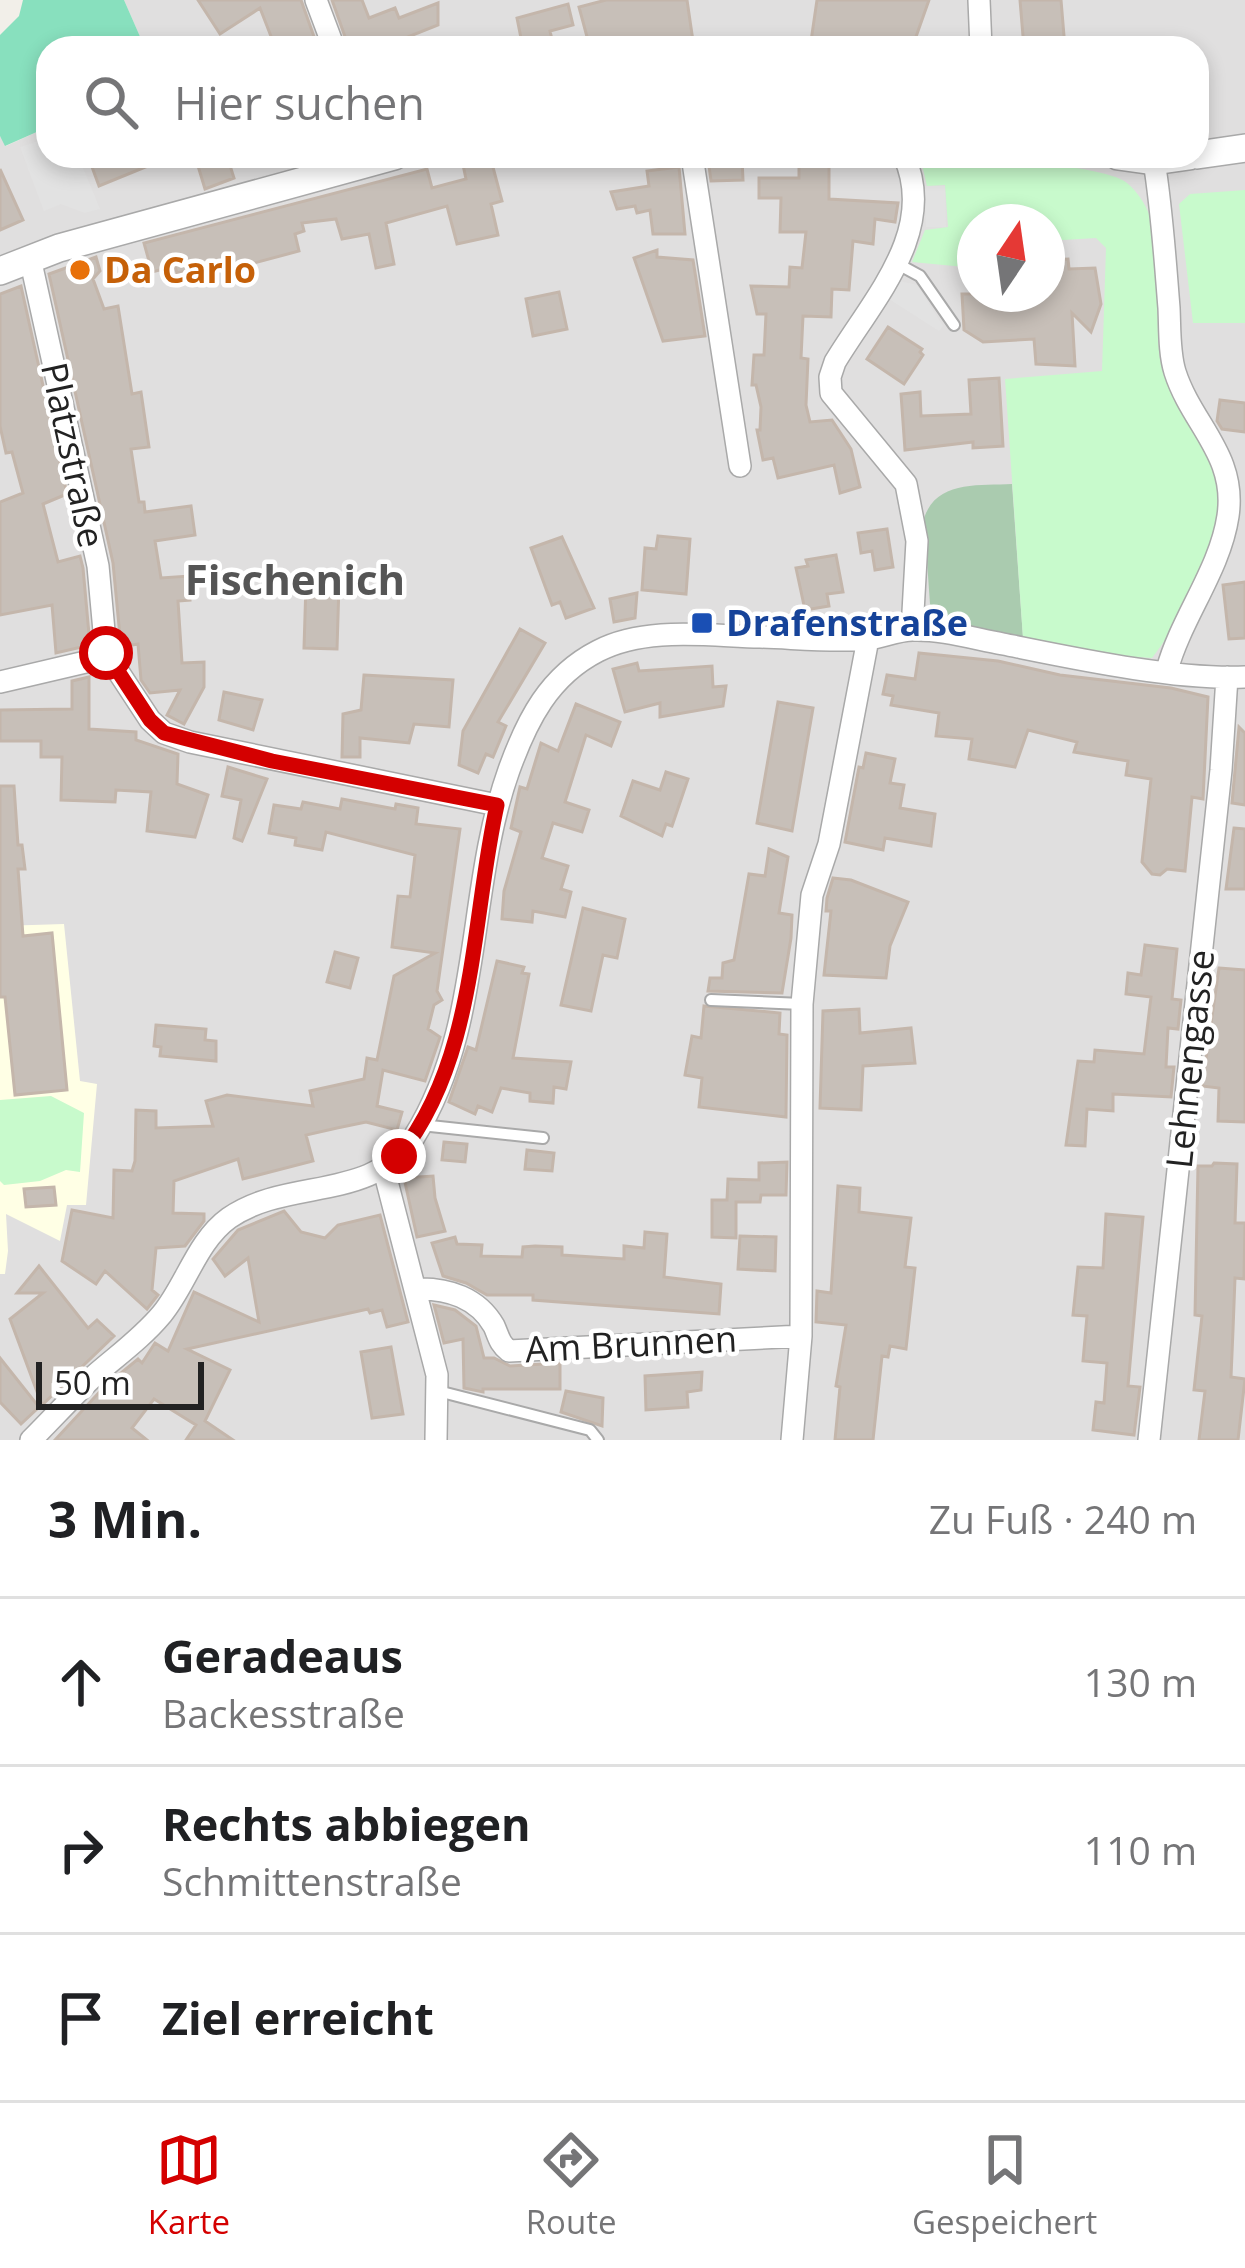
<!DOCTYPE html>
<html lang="de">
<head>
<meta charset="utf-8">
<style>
  body { margin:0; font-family:"Open Sans",sans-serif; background:#f6f6f6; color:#202124 }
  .compass { position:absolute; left:957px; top:204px; width:108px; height:108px; border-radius:50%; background:#fff; box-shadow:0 6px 18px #0003; rotate:13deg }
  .scale { position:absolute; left:36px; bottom:30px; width:168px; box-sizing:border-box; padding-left:12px; border:6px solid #222; border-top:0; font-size:33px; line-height:42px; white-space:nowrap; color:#222; -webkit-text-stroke:9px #fff; paint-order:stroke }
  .stop { position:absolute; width:36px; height:36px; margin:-27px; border:9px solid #d40000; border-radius:50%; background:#fff }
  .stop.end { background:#d40000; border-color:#fff; box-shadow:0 3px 12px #0008 }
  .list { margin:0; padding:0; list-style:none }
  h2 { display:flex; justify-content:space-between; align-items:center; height:156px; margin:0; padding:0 48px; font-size:51px }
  h2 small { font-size:39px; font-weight:400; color:#757577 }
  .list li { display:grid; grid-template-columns:78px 1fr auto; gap:36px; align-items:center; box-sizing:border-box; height:168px; padding:0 48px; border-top:3px solid #e0e0e0 }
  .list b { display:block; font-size:45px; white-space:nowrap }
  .list p { margin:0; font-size:39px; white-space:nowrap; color:#757577 }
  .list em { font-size:39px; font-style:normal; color:#757577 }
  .icon { flex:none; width:66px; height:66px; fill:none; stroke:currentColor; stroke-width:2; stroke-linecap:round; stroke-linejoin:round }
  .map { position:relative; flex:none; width:1245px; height:1440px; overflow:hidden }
  .search { position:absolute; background:#fff; box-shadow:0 6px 18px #0003; left:36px; right:36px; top:36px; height:132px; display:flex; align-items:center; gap:30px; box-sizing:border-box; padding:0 42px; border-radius:36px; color:#757577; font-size:45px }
  .sheet { height:660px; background:#fff }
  nav { display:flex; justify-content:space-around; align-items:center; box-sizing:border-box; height:168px; border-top:3px solid #e0e0e0; background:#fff; font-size:33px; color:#757577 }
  nav a { display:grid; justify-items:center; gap:6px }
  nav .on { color:#d40000 }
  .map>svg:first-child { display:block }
</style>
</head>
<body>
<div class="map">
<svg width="1245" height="1440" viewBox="0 0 1245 1440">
  <rect width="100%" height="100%" fill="#f2efe9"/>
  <path fill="#e0dfdf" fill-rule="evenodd" d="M 124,0 L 1245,0 L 1245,1440 L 0,1440 L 0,136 L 6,146 L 48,127 L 48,156 L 1197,156 L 1197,48 L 145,48 ZM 975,222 L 1047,222 L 1047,294 L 975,294 Z"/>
  <path fill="#ffffe5" d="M 64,924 L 80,1081 L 97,1084 L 86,1205 L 67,1205 L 60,1241 L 6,1214 L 8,1251 L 5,1274 L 0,1274 L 0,926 Z"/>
  <path fill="#aacbaf" d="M 1012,484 L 1023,638 L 945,626 L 930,604 L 924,518 C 937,480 978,486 1012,484 Z"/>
  <path fill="#c8facc" d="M 920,156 C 955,156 1105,163 1127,183 C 1175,224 1151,302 1160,358 C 1169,414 1228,459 1220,519 C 1216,552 1174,632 1152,658 L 1107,655 L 1023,638 L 1005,379 L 1102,371 L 1106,248 L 1096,238 L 1047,241 L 1047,222 L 975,222 L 975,268 L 912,262 L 925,230 L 948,227 L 945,185 L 927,186 Z
    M 1245,190 L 1245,323 L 1193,323 L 1179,204 L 1190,194 Z
    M 51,1096 L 84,1113 L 80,1172 L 66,1170 L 40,1181 L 4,1185 L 0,1181 L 0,1100 Z"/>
  <path fill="#88e0be" d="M 23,0 L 124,0 L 145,48 L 48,48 L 48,127 L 5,146 L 0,136 L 0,35 L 19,16 Z"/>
  <path fill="#e2e2e2" d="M 48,138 L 48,156 L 78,156 L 100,209 L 85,213 L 61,204 L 44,211 L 20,147 Z
    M 925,186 L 945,186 L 946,227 L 926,227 Z
    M 900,281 L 917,285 L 943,326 L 939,331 L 889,299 Z"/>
  <path fill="#c7bfb8" stroke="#c4b6ab" stroke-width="3" d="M 198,0 L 301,0 L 318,48 L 284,48 L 281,41 L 274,44 L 260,8 L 220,34 Z
    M 332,0 L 362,0 L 369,18 L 395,8 L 399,18 L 438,3 L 438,25 L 390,44 L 392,48 L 349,48 Z
    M 606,0 L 687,0 L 694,48 L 590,48 L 579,7 Z
    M 817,0 L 929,0 L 912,48 L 810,48 Z
    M 1020,0 L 1061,0 L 1065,48 L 1024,48 Z
    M 568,4 L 573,25 L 550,31 L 554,48 L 523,48 L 517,18 Z
    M 88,156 L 170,156 L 170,157 L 99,186 Z
    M 195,156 L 227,156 L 234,178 L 205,189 Z
    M 478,156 L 490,156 L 502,201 L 491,204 L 498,235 L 457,244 L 447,206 L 386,223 L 394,264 L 376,268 L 369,234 L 342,239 L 336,219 L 302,223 L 304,231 L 295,234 L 299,251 L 239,267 L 197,273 L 196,268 L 177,273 L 175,266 L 152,272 L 144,243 L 427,169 L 432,188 L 466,179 L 462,160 Z
    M 799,156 L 829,156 L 829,199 L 898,203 L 895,222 L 875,219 L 873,244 L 853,241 L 849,290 L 832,289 L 831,317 L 803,316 L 801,358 L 808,359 L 806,405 L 810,422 L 832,420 L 851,449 L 860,487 L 840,493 L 834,465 L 778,478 L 773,458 L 763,460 L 757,430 L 760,430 L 761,407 L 756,385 L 752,385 L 754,355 L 764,355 L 766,314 L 757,314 L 751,286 L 789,287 L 790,267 L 802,268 L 806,232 L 780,232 L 781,198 L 759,198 L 759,178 L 799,178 Z
    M 708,158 L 742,158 L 743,180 L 711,181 Z
    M 679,167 L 685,234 L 653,234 L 650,210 L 637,213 L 635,206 L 617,209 L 611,192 L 649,186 L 647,171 Z
    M 0,169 L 23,220 L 0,230 Z
    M 657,250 L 657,257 L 693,260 L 705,336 L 663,341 L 634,258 Z
    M 96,257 L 100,271 L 93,279 L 104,309 L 118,306 L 132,394 L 141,392 L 149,447 L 131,449 L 139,502 L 144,502 L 145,512 L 191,506 L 195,535 L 155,541 L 161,578 L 189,576 L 190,600 L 178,601 L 182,663 L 204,662 L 204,687 L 184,724 L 167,715 L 180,690 L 150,693 L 141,680 L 138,644 L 121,647 L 113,563 L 49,274 Z
    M 1068,259 L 1069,269 L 1095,268 L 1101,304 L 1091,332 L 1072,313 L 1075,366 L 1036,364 L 1034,339 L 983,342 L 964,330 L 962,294 L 1047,294 L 1047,260 Z
    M 21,286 L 67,494 L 43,504 L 58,562 L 80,556 L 83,568 L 90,645 L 56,653 L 52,605 L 0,615 L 0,502 L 23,493 L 12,452 L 6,453 L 0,426 L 0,294 Z
    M 559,292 L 567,329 L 533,336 L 526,299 Z
    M 888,327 L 922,349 L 920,352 L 923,355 L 904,384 L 867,359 Z
    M 999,378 L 1003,446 L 973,448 L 973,442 L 905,450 L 901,394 L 920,392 L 921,416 L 971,414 L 969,380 Z
    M 1220,400 L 1245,403 L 1245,432 L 1222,429 L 1217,421 Z
    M 887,529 L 893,567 L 875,570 L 872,551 L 861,553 L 858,533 Z
    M 658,536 L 690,539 L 686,594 L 642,590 L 645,548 L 656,549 Z
    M 562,537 L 594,608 L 566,618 L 560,602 L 552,605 L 531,548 Z
    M 836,555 L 843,592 L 827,594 L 829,606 L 805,610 L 796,568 L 808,566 L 806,560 Z
    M 1245,582 L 1245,638 L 1229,639 L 1223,585 Z
    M 306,584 L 339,585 L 337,649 L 304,648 Z
    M 637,593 L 635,618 L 614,622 L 610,599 Z
    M 520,629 L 545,643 L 498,722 L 506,726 L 493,757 L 486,754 L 478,773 L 459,765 L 463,731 Z
    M 919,653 L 998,661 L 1060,675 L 1171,688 L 1208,697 L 1203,799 L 1192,797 L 1185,871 L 1167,869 L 1160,875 L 1152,874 L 1142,862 L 1151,779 L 1126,775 L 1128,761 L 1074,752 L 1077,742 L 1028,730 L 1015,767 L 969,759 L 972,739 L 936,736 L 939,713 L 891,705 L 893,696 L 883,694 L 887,675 L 915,679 Z
    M 637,663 L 639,671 L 712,666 L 713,687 L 726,686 L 723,706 L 660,717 L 660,703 L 625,712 L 613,669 Z
    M 364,675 L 453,680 L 449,727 L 414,724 L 409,743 L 360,738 L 360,757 L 342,757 L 343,714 L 361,710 Z
    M 89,677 L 89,729 L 136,732 L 136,740 L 178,754 L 177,784 L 208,795 L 195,837 L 147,831 L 151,792 L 116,790 L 115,802 L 61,800 L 62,757 L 41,757 L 41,741 L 0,741 L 0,710 L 72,709 L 72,681 Z
    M 224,692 L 262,700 L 253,730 L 219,720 Z
    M 778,702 L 813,708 L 792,831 L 757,823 Z
    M 576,704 L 620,722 L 611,746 L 586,735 L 565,802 L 589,810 L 582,832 L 553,823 L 542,858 L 568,866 L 561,889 L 571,892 L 565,917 L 533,911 L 532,922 L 502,919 L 504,891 L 521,832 L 511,828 L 520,787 L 527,789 L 541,743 L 558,751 Z
    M 1239,727 L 1245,733 L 1245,805 L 1232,803 Z
    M 866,753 L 895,759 L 890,783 L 904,785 L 900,808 L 935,814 L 931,846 L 885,838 L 883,850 L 845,842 L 859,767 L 863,768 Z
    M 228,767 L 267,779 L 242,841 L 234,838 L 241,800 L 222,796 Z
    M 666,772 L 688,779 L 672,826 L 666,824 L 662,836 L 621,816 L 633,781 L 660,790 Z
    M 0,786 L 14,786 L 18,845 L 22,845 L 25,869 L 18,869 L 23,936 L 52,933 L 67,1090 L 15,1095 L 5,997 L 0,997 Z
    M 342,799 L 395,809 L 396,804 L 418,808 L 416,824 L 460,829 L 437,991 L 442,1000 L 434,1005 L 428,1029 L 440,1037 L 425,1081 L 383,1070 L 377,1106 L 402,1112 L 397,1130 L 366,1122 L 337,1128 L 306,1135 L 313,1161 L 243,1179 L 238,1159 L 174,1181 L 173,1213 L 204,1214 L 204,1221 L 185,1246 L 156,1248 L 152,1290 L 158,1295 L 147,1309 L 105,1271 L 96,1284 L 62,1261 L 72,1210 L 113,1218 L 114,1170 L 132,1171 L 135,1161 L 136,1110 L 156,1111 L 156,1128 L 213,1126 L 206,1101 L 227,1095 L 313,1106 L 310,1091 L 364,1079 L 367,1058 L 377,1060 L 394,976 L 435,953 L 392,947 L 398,896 L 410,897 L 415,855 L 326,832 L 322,850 L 295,845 L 296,838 L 269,833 L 274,805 L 301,809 L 303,802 L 340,809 Z
    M 1234,828 L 1245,829 L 1245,889 L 1226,889 Z
    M 769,849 L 788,857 L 779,913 L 792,915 L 791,938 L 782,993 L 708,991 L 710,978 L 722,978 L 723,963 L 734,960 L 749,874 L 765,876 Z
    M 833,878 L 851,880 L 908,902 L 890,946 L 886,978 L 824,975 L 831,911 L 826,911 L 827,898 Z
    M 583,908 L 625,919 L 617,958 L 603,955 L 591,1011 L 561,1005 Z
    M 1145,945 L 1177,949 L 1172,999 L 1181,1000 L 1180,1009 L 1178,1029 L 1168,1028 L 1166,1067 L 1174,1067 L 1171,1097 L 1113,1094 L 1113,1111 L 1087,1109 L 1085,1146 L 1066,1145 L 1078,1061 L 1094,1062 L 1095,1050 L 1144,1054 L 1151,997 L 1126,994 L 1128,973 L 1141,975 Z
    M 335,952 L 358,958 L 350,988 L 327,982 Z
    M 497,961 L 524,967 L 522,973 L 529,974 L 513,1058 L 571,1062 L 566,1089 L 554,1087 L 553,1103 L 530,1101 L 530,1093 L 501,1088 L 492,1112 L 478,1106 L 475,1114 L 449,1102 L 468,1047 L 476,1050 Z
    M 1219,968 L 1245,970 L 1245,1122 L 1218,1121 L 1219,1088 L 1202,1086 Z
    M 704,1006 L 780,1013 L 779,1034 L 787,1035 L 786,1117 L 699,1107 L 702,1078 L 685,1075 L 692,1036 L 701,1038 Z
    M 859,1009 L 860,1033 L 911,1028 L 915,1063 L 863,1066 L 861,1110 L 820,1108 L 823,1011 Z
    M 156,1025 L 206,1029 L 205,1040 L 216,1041 L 216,1061 L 160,1056 L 161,1047 L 154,1046 Z
    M 444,1142 L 467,1144 L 465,1162 L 442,1160 Z
    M 527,1150 L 554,1153 L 552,1171 L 525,1169 Z
    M 787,1162 L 786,1195 L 761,1195 L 760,1202 L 736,1202 L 736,1238 L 712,1237 L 712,1200 L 727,1200 L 728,1179 L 759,1180 L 759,1163 Z
    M 1214,1163 L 1237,1164 L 1235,1223 L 1245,1223 L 1244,1279 L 1235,1278 L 1233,1330 L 1231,1377 L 1245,1379 L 1238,1440 L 1199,1440 L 1205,1391 L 1194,1390 L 1202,1316 L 1195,1315 L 1198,1166 L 1212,1166 Z
    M 433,1176 L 435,1198 L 445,1231 L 417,1237 L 404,1178 Z
    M 838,1186 L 860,1188 L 859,1212 L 911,1218 L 905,1267 L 915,1268 L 906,1349 L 890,1346 L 888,1357 L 882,1356 L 873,1440 L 835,1440 L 840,1387 L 836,1386 L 846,1325 L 816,1322 L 817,1291 L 831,1293 Z
    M 54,1187 L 56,1205 L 26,1207 L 24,1189 Z
    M 284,1211 L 301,1232 L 325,1238 L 338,1225 L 380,1215 L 408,1322 L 387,1327 L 382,1310 L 370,1313 L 368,1309 L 187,1349 L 230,1370 L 205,1421 L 233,1440 L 186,1440 L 196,1425 L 154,1399 L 132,1428 L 147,1440 L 55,1440 L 105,1386 L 138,1359 L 142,1363 L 155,1343 L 168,1351 L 194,1292 L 259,1322 L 248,1258 L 225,1276 L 213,1259 L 238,1230 Z
    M 1106,1214 L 1143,1217 L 1128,1386 L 1140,1387 L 1134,1435 L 1093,1430 L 1096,1402 L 1104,1403 L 1107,1363 L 1083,1361 L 1087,1316 L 1073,1315 L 1078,1267 L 1103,1268 Z
    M 645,1232 L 667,1234 L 664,1277 L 721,1284 L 719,1314 L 533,1300 L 533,1295 L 487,1295 L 466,1283 L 443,1276 L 432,1243 L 455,1237 L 457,1244 L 482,1245 L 481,1256 L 522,1257 L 523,1247 L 535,1246 L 562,1247 L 562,1255 L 624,1259 L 624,1246 L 644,1248 Z
    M 740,1236 L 776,1237 L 775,1271 L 738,1269 Z
    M 39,1266 L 88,1328 L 97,1320 L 114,1336 L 42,1405 L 10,1319 L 43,1293 L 17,1293 Z
    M 434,1305 L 455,1310 L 476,1326 L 484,1358 L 494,1358 L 510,1366 L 560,1363 L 560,1389 L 483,1389 L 483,1392 L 464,1388 L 463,1339 L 444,1343 Z
    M 391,1347 L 403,1414 L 372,1418 L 361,1352 Z
    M 0,1358 L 39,1407 L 21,1424 L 0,1402 Z
    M 702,1372 L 701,1390 L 687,1392 L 688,1407 L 646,1410 L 645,1376 Z
    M 566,1391 L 603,1398 L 602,1426 L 561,1412 Z"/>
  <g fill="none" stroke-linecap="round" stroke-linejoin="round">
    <g stroke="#a9a9a9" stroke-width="14">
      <path id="service" d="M 896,263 L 920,276 L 954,325
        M 711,1000 L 802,1004
        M 421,1125 L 543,1138
        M 438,1391 L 590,1430 L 598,1440"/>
    </g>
    <g stroke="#a9a9a9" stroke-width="24">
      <path id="minor" d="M 316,0 L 334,48
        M 979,0 L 981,48
        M 692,156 L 740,466
        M 904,156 C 938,231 873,299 835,362 L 830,377 L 831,393 L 906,484 L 917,541 L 912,630
        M 1154,161 C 1162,210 1165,259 1169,308 C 1170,329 1169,353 1175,372 C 1192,425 1237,455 1228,516 C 1220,570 1181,618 1167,670
        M 30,258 L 98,566 L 106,653 L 150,720 L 164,733 L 190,742 L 497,805
        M 0,682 L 94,660 L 106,653
        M 384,1170 L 437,1375 L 436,1440
        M 417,1289 C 448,1288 478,1298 494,1326 C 499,1337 499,1343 509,1351 L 801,1336
        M 31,1440 C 52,1419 73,1396 95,1375 C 118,1355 142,1338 162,1314 C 186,1285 197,1241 229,1218 C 288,1177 372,1203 414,1137 C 484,1025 466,890 509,770 C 527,720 549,676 598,651 C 646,626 709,636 760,637 C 795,638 833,642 869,639 C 883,637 898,630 913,630 C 941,629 975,639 1003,644 C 1073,658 1174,680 1245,677
        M 792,1440 L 801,1336 L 802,1004 L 812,895 L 829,844 L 868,639
        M 1149,1440 L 1221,770 L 1227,677"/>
    </g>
    <g stroke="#a9a9a9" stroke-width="30">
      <path id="tertiary" d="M 1197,155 L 1245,148
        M 1118,156 L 1154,161 L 1189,156
        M 0,271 L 59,248 L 394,156"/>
    </g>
    <use href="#service" stroke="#fff" stroke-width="10"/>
    <use href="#minor" stroke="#fff" stroke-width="21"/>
    <use href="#tertiary" stroke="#fff" stroke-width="27"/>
  </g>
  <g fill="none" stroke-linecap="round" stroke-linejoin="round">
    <path stroke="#d40000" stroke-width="15" d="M 106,653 L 150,720 L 164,733 L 272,761 L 497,805 C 471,922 477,1057 399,1156"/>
  </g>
  <circle fill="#e8710a" stroke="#fff" stroke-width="4.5" cx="80" cy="270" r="12"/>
  <rect fill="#1a4fb4" stroke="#fff" stroke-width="4.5" x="690" y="611" width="24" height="24" rx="6"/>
  <g text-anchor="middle" stroke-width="9" stroke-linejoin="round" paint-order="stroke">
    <g font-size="36" font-weight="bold" fill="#c56008" stroke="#fff" text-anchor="start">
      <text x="104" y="283">Da Carlo</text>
    </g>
    <g font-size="36" fill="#222" stroke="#fff">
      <text transform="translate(73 455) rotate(78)" y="13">Platzstraße</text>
      <text transform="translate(1190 1059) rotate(-84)" y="13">Lehnengasse</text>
      <text transform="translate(631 1344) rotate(-3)" y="13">Am Brunnen</text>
    </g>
    <g font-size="36" font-weight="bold" fill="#164399" stroke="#fff" text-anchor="start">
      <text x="726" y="636">Drafenstraße</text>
    </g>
    <g font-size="42" font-weight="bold" fill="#555" stroke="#fff">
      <text x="295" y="595">Fischenich</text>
    </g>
  </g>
</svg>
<svg class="compass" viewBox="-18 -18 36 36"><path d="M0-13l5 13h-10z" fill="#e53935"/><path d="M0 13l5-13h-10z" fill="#757577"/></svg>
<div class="scale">50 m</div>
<div class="stop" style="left:106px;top:653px"></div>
<div class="stop end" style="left:399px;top:1156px"></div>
<div class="search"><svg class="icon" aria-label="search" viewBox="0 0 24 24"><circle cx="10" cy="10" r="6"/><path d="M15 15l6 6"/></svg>Hier suchen</div>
</div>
<section class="sheet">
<h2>3 Min.<small>Zu Fuß · 240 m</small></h2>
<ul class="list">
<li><svg class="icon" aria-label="ahead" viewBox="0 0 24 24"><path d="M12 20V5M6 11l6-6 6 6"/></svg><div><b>Geradeaus</b><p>Backesstraße</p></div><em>130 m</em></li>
<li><svg class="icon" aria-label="right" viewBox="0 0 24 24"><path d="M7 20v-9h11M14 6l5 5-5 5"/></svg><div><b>Rechts abbiegen</b><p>Schmittenstraße</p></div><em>110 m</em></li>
<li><svg class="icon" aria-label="arrive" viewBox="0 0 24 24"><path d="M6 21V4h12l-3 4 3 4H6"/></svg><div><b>Ziel erreicht</b></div></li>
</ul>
</section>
<nav>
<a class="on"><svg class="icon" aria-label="map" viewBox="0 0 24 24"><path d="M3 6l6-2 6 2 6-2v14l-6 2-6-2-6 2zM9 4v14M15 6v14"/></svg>Karte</a>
<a><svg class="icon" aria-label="directions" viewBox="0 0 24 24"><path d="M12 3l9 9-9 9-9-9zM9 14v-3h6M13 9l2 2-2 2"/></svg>Route</a>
<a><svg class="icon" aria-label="saved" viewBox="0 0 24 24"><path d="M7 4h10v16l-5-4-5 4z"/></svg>Gespeichert</a>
</nav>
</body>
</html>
